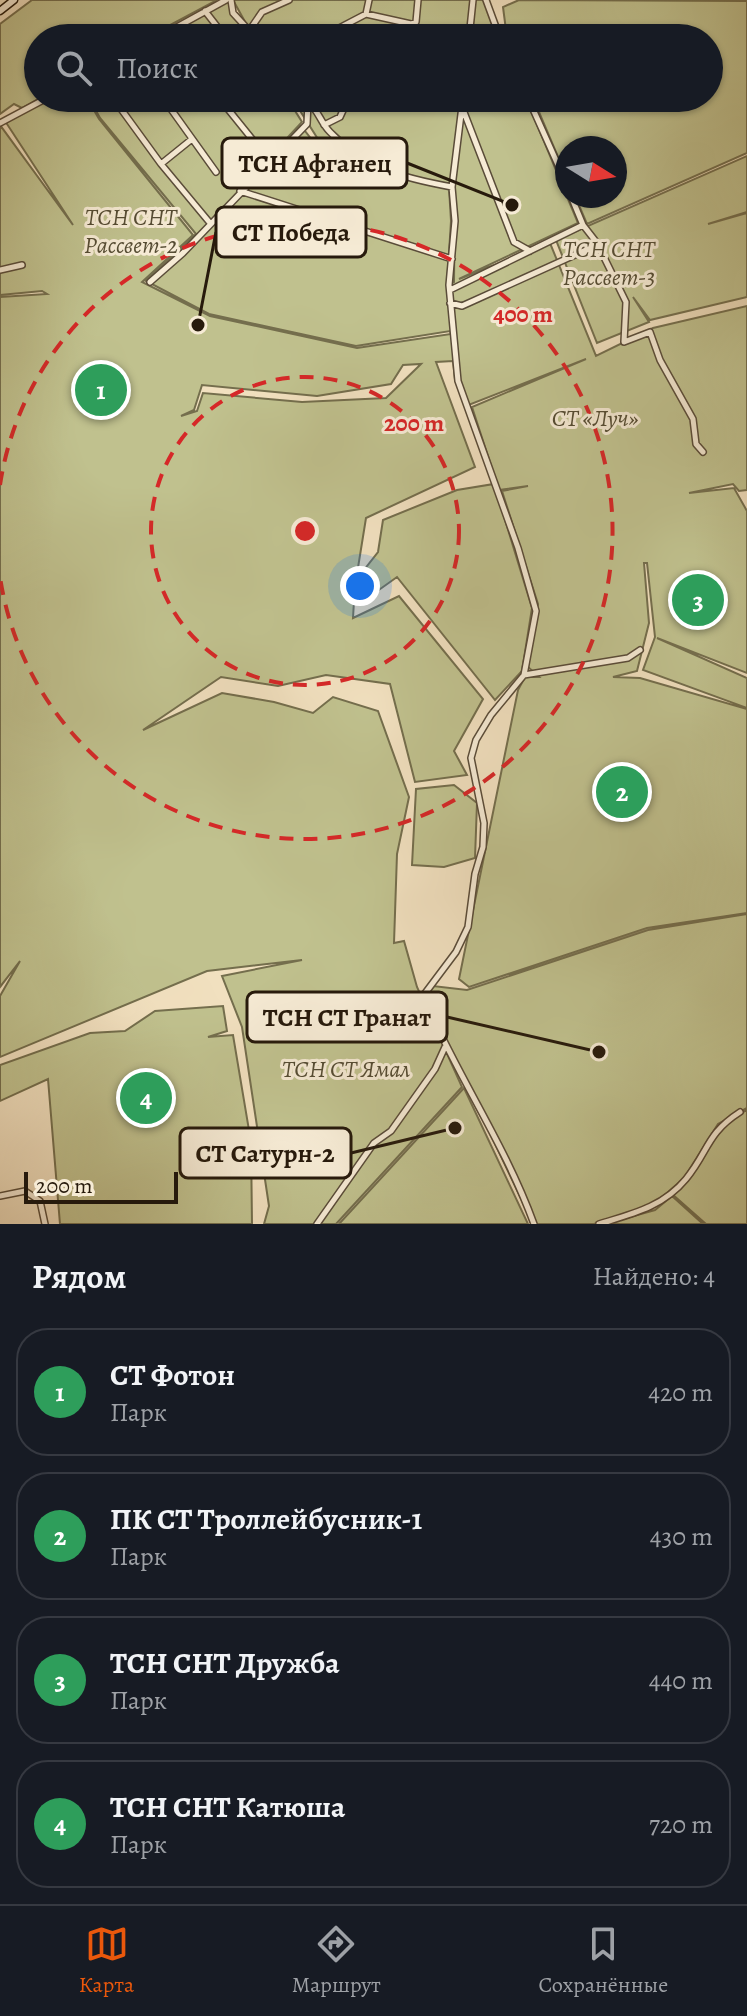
<!DOCTYPE html>
<html lang="ru">
<head>
<meta charset="utf-8">
<style>
  body { margin:0; font-family:Alegreya,serif; background:#242831; color:#f1f3f6 }
  .compass { position:absolute; left:555px; top:136px; width:72px; height:72px; border-radius:50%; background:#171b24; box-shadow:0 2px 6px #0004; rotate:101deg }
  .scale { position:absolute; left:24px; bottom:20px; width:154px; box-sizing:border-box; padding-left:8px; border:4px solid #271a0c; border-top:0; font-size:22px; line-height:28px; white-space:nowrap; color:#271a0c; -webkit-text-stroke:6px #f6ebd5; paint-order:stroke }
  .you { position:absolute; left:360px; top:586px; width:28px; height:28px; margin:-20px; border:6px solid #fff; border-radius:50%; background:#1a73e8; box-shadow:0 0 0 12px #1a73e833 }
  .badge { display:grid; place-items:center; width:52px; height:52px; border-radius:50%; background:#ea580c; color:#fff; font-size:26px; font-weight:700 }
  .pin { position:absolute; translate:-50% -50%; border:4px solid #fff; box-shadow:0 2px 8px #0006 }
  .list { margin:0; padding:0; list-style:none }
  h2 { display:flex; justify-content:space-between; align-items:center; height:104px; margin:0; padding:0 32px; font-size:34px }
  h2 small { font-size:26px; font-weight:400; color:#9ea1a6 }
  .list li { display:grid; grid-template-columns:52px 1fr auto; gap:24px; align-items:center; box-sizing:border-box; height:128px; margin:0 16px 16px; padding:0 16px; border:2px solid #363941; border-radius:32px }
  .list b { display:block; font-size:30px; white-space:nowrap }
  .list p { margin:0; font-size:26px; white-space:nowrap; color:#9ea1a6 }
  .list em { font-size:26px; font-style:normal; color:#9ea1a6 }
  .icon { flex:none; width:44px; height:44px; fill:none; stroke:currentColor; stroke-width:2; stroke-linecap:round; stroke-linejoin:round }
  .map { position:relative; flex:none; width:747px; height:1224px; overflow:hidden }
  .search { position:absolute; background:#171b24; box-shadow:0 2px 6px #0004; left:24px; right:24px; top:24px; height:88px; display:flex; align-items:center; gap:20px; box-sizing:border-box; padding:0 28px; border-radius:44px; color:#9ea1a6; font-size:30px }
  .sheet { height:680px; background:#171b24 }
  nav { display:flex; justify-content:space-around; align-items:center; box-sizing:border-box; height:112px; border-top:2px solid #363941; background:#171b24; font-size:22px; color:#9ea1a6 }
  nav a { display:grid; justify-items:center; gap:4px }
  nav .on { color:#ea580c }
  .map>svg:first-child { display:block }
</style>
</head>
<body>
<div class="map">
<svg width="747" height="1224" viewBox="0 0 747 1224">
  <rect width="100%" height="100%" fill="#f1e0bf"/>
  <filter id="stains"><feTurbulence type="fractalNoise" baseFrequency=".0025" numOctaves="4"/><feColorMatrix values="0 0 0 0 .2 0 0 0 0 .09 0 0 0 0 .02 0 0 0 .5 -.17"/></filter>
  <radialGradient id="worn" r=".72"><stop offset=".6" stop-color="#630" stop-opacity="0"/><stop offset="1" stop-color="#630" stop-opacity=".3"/></radialGradient>
  <path fill="#c0c18e" stroke="#746e4d" stroke-width="2" fill-rule="evenodd" d="M 32,0 L 217,0 L 146,38 L 38,38 L 40,98 L 22,108 L 14,104 L 0,114 L 0,24 Z
    M 233,0 L 486,0 L 501,38 L 254,38 Z
    M 519,0 L 747,1 L 747,153 L 587,224 L 575,196 L 615,196 L 615,148 L 567,148 L 567,178 L 533,98 L 709,98 L 709,38 L 507,38 L 503,7 Z
    M 228,1 L 251,38 L 161,38 Z
    M 49,98 L 87,98 L 99,119 L 193,235 L 142,282 L 210,316 L 357,348 L 451,334 L 450,331 L 356,346 L 209,314 L 146,281 L 196,234 L 100,118 L 89,98 L 287,98 L 302,122 L 276,150 L 301,126 L 328,160 L 449,188 L 451,221 L 447,285 L 454,282 L 455,187 L 330,158 L 292,98 L 526,98 L 578,223 L 459,279 L 550,243 L 596,356 L 653,328 L 747,306 L 747,490 L 739,491 L 733,484 L 689,493 L 734,488 L 747,511 L 747,673 L 657,638 L 747,678 L 747,708 L 643,670 L 655,637 L 647,563 L 644,563 L 649,623 L 637,671 L 613,677 L 640,678 L 747,709 L 747,913 L 647,928 L 469,987 L 459,979 L 518,690 L 525,677 L 539,677 L 527,666 L 538,604 L 502,491 L 528,486 L 499,490 L 472,407 L 586,359 L 466,406 L 455,380 L 453,361 L 436,362 L 475,467 L 366,518 L 356,580 L 378,552 L 383,520 L 457,490 L 494,484 L 532,608 L 522,671 L 495,700 L 397,577 L 362,602 L 355,584 L 353,618 L 399,596 L 483,699 L 454,751 L 467,775 L 415,782 L 390,684 L 326,675 L 278,686 L 221,677 L 143,730 L 222,693 L 274,702 L 313,713 L 333,697 L 378,711 L 409,797 L 397,854 L 394,943 L 404,941 L 417,987 L 462,1087 L 336,1224 L 264,1224 L 269,1206 L 242,1027 L 222,976 L 302,960 L 207,971 L 0,1057 L 0,996 L 20,961 L 0,987 L 0,297 L 47,294 L 42,291 L 0,295 L 0,125 L 73,225 L 5,121 ZM 421,364 L 386,398 L 302,402 L 203,393 L 197,411 L 181,416 L 194,410 L 202,385 L 317,396 L 391,384 L 403,365 Z
    M 747,156 L 747,212 L 708,224 L 747,213 L 747,297 L 650,320 L 633,297 L 649,322 L 597,343 L 556,240 Z
    M 454,785 L 477,803 L 475,858 L 444,867 L 412,865 L 416,789 Z
    M 747,914 L 747,1108 L 718,1124 L 684,1178 L 651,1207 L 594,1224 L 533,1224 L 425,996 L 433,986 L 467,990 L 648,930 Z
    M 223,1006 L 227,1031 L 208,1037 L 233,1035 L 251,1142 L 252,1224 L 60,1224 L 48,1079 L 0,1101 L 0,1065 L 90,1033 L 125,1031 L 155,1011 Z
    M 464,1088 L 528,1224 L 339,1224 Z
    M 747,1110 L 747,1224 L 706,1224 L 672,1194 C 701,1168 710,1128 747,1110 Z
    M 672,1196 L 703,1224 L 605,1224 L 655,1210 Z"/>
  <g fill="none" stroke-linecap="round" stroke-linejoin="round">
    <g stroke="#5a4c39" stroke-width="8">
      <path id="minor" d="M 231,0 L 233,13 L 256,38
        M 486,0 L 500,38
        M 205,11 L 226,38
        M 366,14 L 411,24 L 416,22 L 418,0
        M 249,31 L 262,12 L 289,0
        M 157,38 L 226,0
        M 320,38 L 366,14 L 369,0
        M 469,38 L 473,0
        M 113,98 L 161,164 L 210,223
        M 163,98 L 216,172
        M 219,98 L 269,160
        M 463,98 L 452,187 L 455,221 L 449,285 L 458,381 L 518,548 L 536,611 L 524,675 L 491,715 L 476,740 L 471,758 L 484,823 L 483,847 L 475,874 L 468,927 L 456,952 L 423,996 C 456,1074 505,1144 534,1224
        M 528,98 L 567,185
        M 306,100 L 345,106 L 340,117 L 324,125
        M 308,102 C 319,111 320,122 330,132 C 366,169 403,178 452,187
        M 462,107 L 514,242 L 530,251
        M 0,123 L 47,98
        M 161,164 L 192,139
        M 240,191 L 452,259
        M 571,196 L 583,225 L 597,243 L 626,302 L 624,342 L 650,332 L 660,360 L 693,419 L 696,444 L 703,452
        M 0,270 L 22,265
        M 150,282 L 183,253 L 307,124 L 308,102 L 304,98
        M 450,290 L 583,225
        M 450,303 L 462,306 L 597,245
        M 524,675 L 628,658 L 640,650
        M 0,1196 L 25,1191 L 40,1201 L 45,1224
        M 317,1224 L 374,1143 L 391,1131 L 435,1069 L 445,1047
        M 599,1224 C 632,1214 663,1207 686,1179 C 709,1151 706,1134 740,1112"/>
    </g>
    <g stroke="#271a0c" stroke-width="9">
      <path id="secondary" d="M 0,11 L 14,0"/>
    </g>
    <use href="#minor" stroke="#f6ebd5" stroke-width="5"/>
    <use href="#secondary" stroke="#f6ebd5" stroke-width="6"/>
  </g>
  <g fill="none" stroke="#d62828" stroke-width="4" stroke-dasharray="14 10">
    <circle cx="305" cy="531" r="154"/>
    <path d="M0 485A308 308 0 1 1 0 577"/>
  </g>
  <g text-anchor="middle" stroke-width="6" stroke-linejoin="round" paint-order="stroke">
    <g font-size="24" font-style="italic" fill="#554c33" stroke="#f6ebd5">
      <text x="131" y="225">ТСН СНТ<tspan x="131" dy="28">Рассвет-2</tspan></text>
      <text x="609" y="257">ТСН СНТ<tspan x="609" dy="28">Рассвет-3</tspan></text>
      <text x="595" y="426">СТ «Луч»</text>
      <text x="346" y="1077">ТСН СТ Ямал</text>
    </g>
  </g>
  <circle cx="305" cy="531" r="12" fill="#d62828" stroke="#f6ebd5" stroke-width="4"/>
  <g font-size="24" text-anchor="middle" font-weight="bold" fill="#d62828" stroke="#f6ebd5" stroke-width="6" stroke-linejoin="round" paint-order="stroke">
    <text x="523" y="322">400 m</text>
    <text x="414" y="431">200 m</text>
  </g>
  <path fill="none" stroke="#271a0c" stroke-width="3" d="M512 205L407 163M198 325L216 232M599 1052L447 1017M455 1128L351 1153"/>
  <g fill="#271a0c" stroke="#f6ebd5" stroke-width="3">
    <circle cx="512" cy="205" r="8"/>
    <circle cx="198" cy="325" r="8"/>
    <circle cx="599" cy="1052" r="8"/>
    <circle cx="455" cy="1128" r="8"/>
  </g>
  <g fill="#f6ebd5" stroke="#271a0c" stroke-width="3">
    <rect x="222" y="138" width="185" height="50" rx="8"/>
    <rect x="216" y="207" width="150" height="50" rx="8"/>
    <rect x="247" y="992" width="200" height="50" rx="8"/>
    <rect x="180" y="1128" width="171" height="50" rx="8"/>
  </g>
  <g font-size="26" text-anchor="middle" font-weight="bold" fill="#271a0c">
    <text x="315" y="172">ТСН Афганец</text>
    <text x="291" y="241">СТ Победа</text>
    <text x="347" y="1026">ТСН СТ Гранат</text>
    <text x="265" y="1162">СТ Сатурн-2</text>
  </g>
  <rect width="100%" height="100%" filter="url(#stains)"/>
  <rect width="100%" height="100%" fill="url(#worn)"/>
</svg>
<svg class="compass" viewBox="-18 -18 36 36"><path d="M0-13l5 13h-10z" fill="#e53935"/><path d="M0 13l5-13h-10z" fill="#9ea1a6"/></svg>
<div class="scale">200 m</div>
<div class="you"></div>
<div class="pin badge" style="left:101px;top:390px;background:#2e9e5b">1</div>
<div class="pin badge" style="left:622px;top:792px;background:#2e9e5b">2</div>
<div class="pin badge" style="left:698px;top:600px;background:#2e9e5b">3</div>
<div class="pin badge" style="left:146px;top:1098px;background:#2e9e5b">4</div>
<div class="search"><svg class="icon" aria-label="search" viewBox="0 0 24 24"><circle cx="10" cy="10" r="6"/><path d="M15 15l6 6"/></svg>Поиск</div>
</div>
<section class="sheet">
<h2>Рядом<small>Найдено: 4</small></h2>
<ul class="list">
<li><span class="badge" style="background:#2e9e5b">1</span><div><b>СТ Фотон</b><p>Парк</p></div><em>420 m</em></li>
<li><span class="badge" style="background:#2e9e5b">2</span><div><b>ПК СТ Троллейбусник-1</b><p>Парк</p></div><em>430 m</em></li>
<li><span class="badge" style="background:#2e9e5b">3</span><div><b>ТСН СНТ Дружба</b><p>Парк</p></div><em>440 m</em></li>
<li><span class="badge" style="background:#2e9e5b">4</span><div><b>ТСН СНТ Катюша</b><p>Парк</p></div><em>720 m</em></li>
</ul>
</section>
<nav>
<a class="on"><svg class="icon" aria-label="map" viewBox="0 0 24 24"><path d="M3 6l6-2 6 2 6-2v14l-6 2-6-2-6 2zM9 4v14M15 6v14"/></svg>Карта</a>
<a><svg class="icon" aria-label="directions" viewBox="0 0 24 24"><path d="M12 3l9 9-9 9-9-9zM9 14v-3h6M13 9l2 2-2 2"/></svg>Маршрут</a>
<a><svg class="icon" aria-label="saved" viewBox="0 0 24 24"><path d="M7 4h10v16l-5-4-5 4z"/></svg>Сохранённые</a>
</nav>
</body>
</html>
